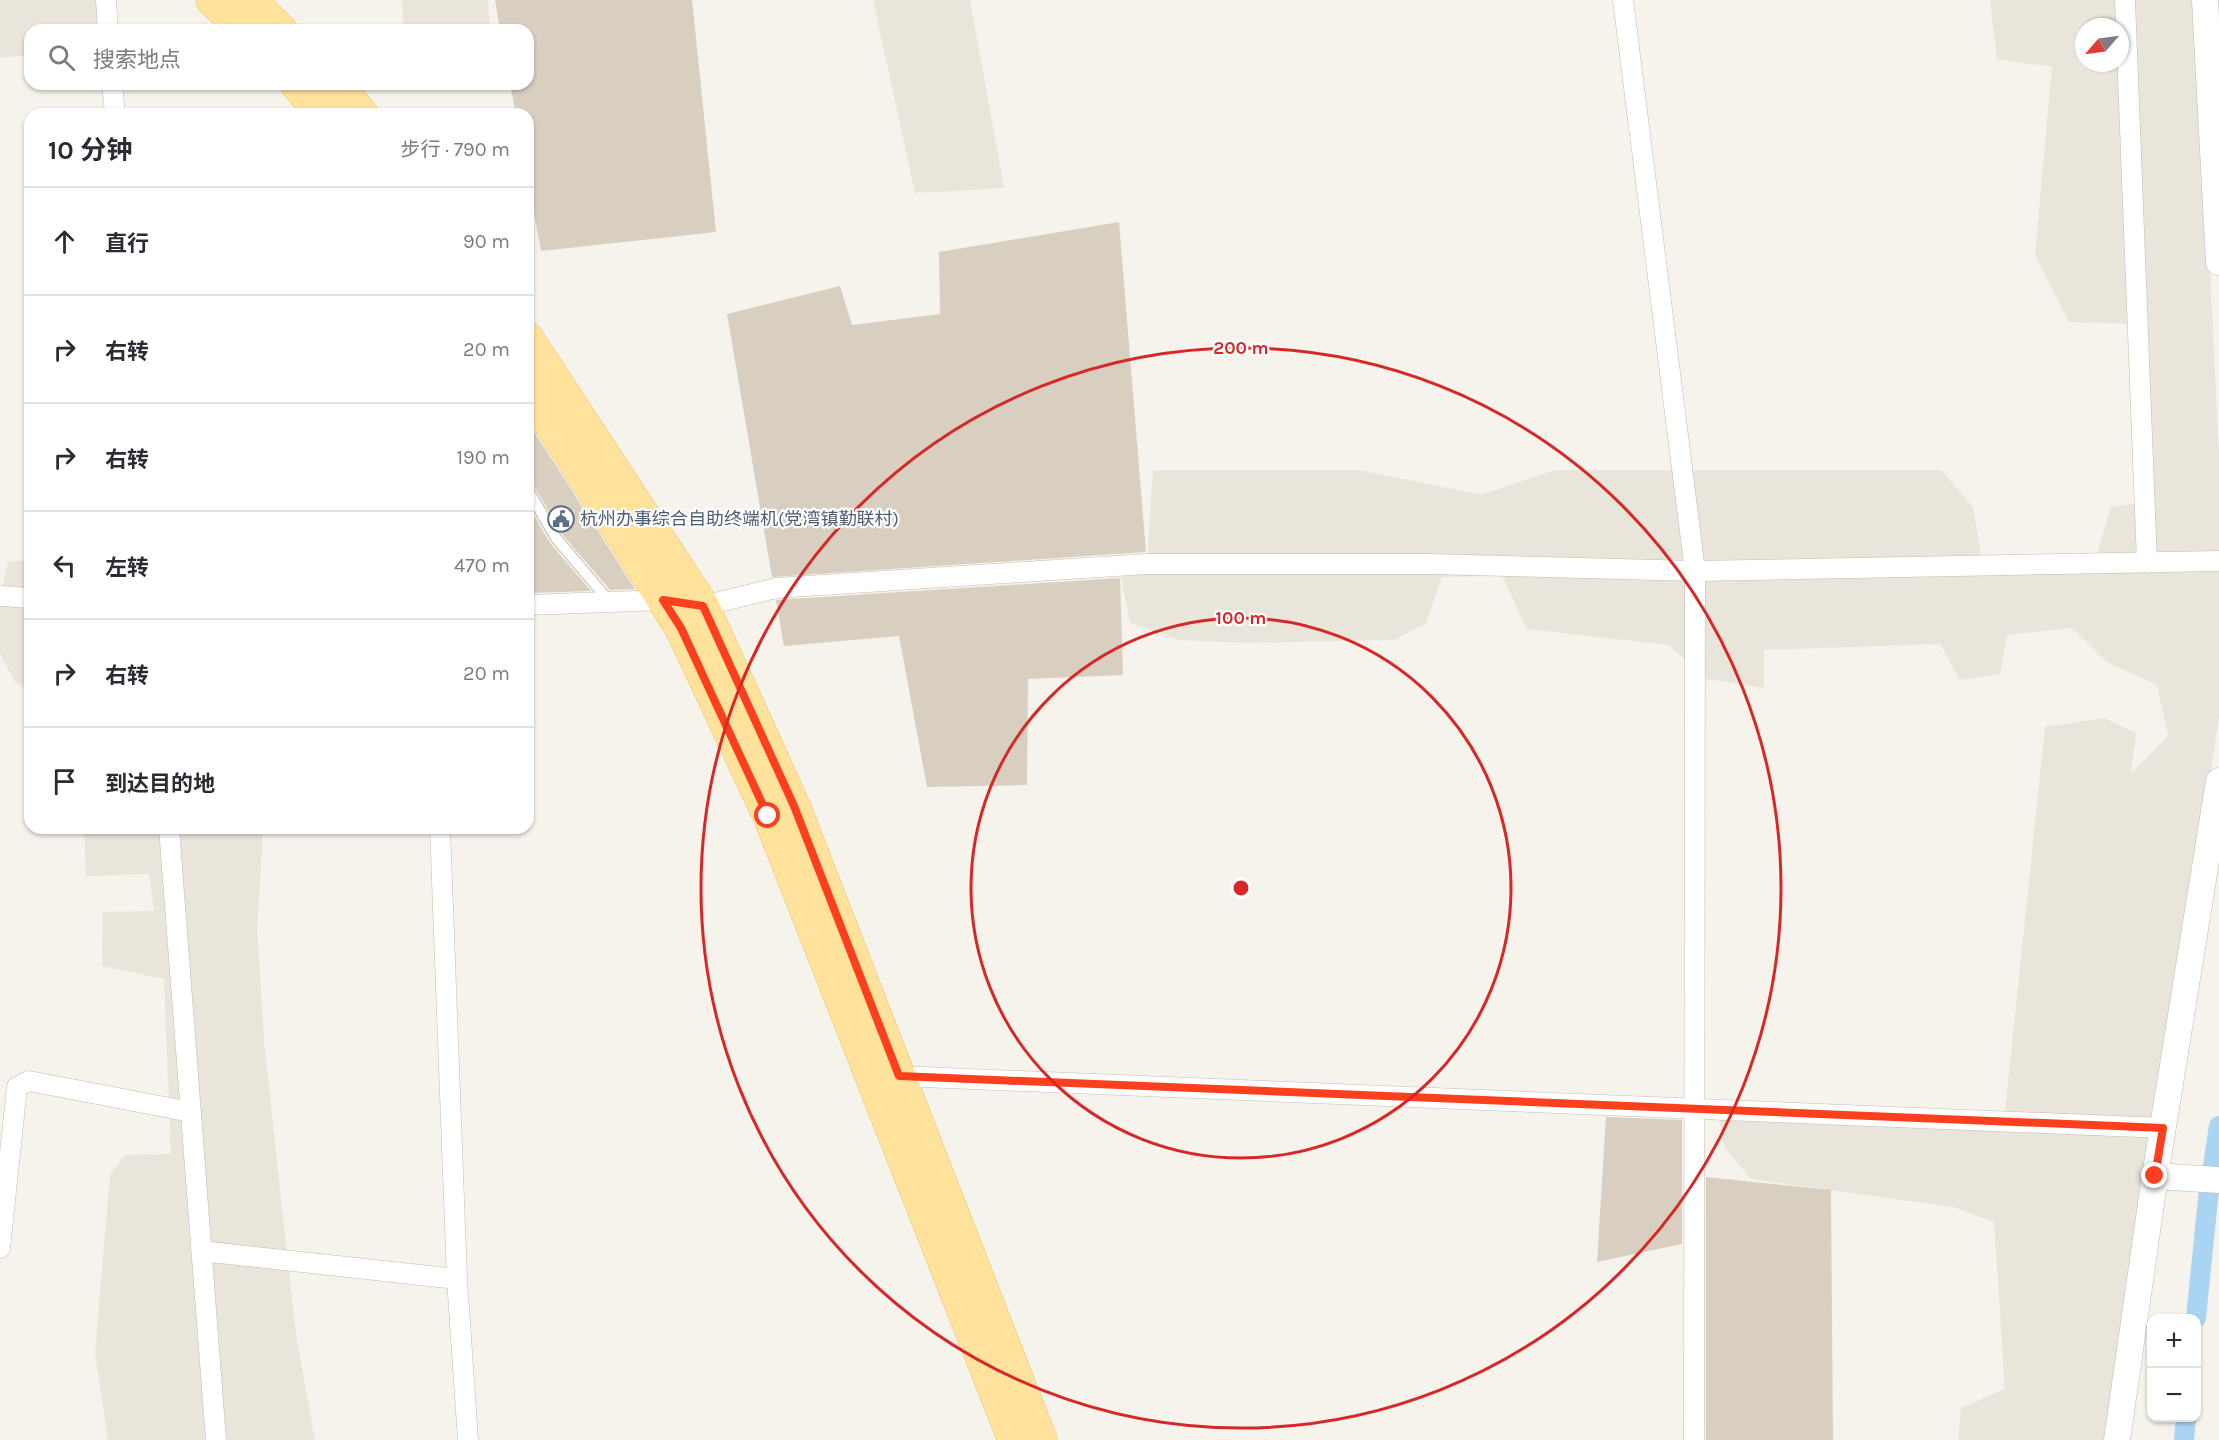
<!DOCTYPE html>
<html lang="zh">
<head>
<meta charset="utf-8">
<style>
  body { margin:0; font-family:Karla,"Noto Sans SC",sans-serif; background:#f7f7f7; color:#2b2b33 }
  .controls { position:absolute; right:18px; bottom:18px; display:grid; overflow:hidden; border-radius:12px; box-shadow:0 2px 4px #0004 }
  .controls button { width:54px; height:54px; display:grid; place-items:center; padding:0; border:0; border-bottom:2px solid #e1e1e2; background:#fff; color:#2b2b33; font:30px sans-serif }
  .compass { position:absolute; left:2075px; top:18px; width:54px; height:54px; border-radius:50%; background:#fff; box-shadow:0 2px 4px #0004; rotate:242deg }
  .stop { position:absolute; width:18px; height:18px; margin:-14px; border:4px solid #fc3f1d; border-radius:50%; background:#fff }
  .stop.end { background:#fc3f1d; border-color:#fff; box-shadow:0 2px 6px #0008 }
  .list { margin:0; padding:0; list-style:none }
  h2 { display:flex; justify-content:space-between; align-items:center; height:78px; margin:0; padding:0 24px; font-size:26px }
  h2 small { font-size:20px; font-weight:400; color:#7c7c81 }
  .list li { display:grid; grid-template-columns:39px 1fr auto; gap:18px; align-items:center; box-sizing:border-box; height:108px; padding:0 24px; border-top:2px solid #e1e1e2 }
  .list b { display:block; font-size:22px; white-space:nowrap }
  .list em { font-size:20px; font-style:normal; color:#7c7c81 }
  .icon { flex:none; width:33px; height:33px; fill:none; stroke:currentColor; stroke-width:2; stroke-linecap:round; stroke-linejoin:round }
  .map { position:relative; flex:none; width:2219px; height:1440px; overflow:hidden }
  .search { position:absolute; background:#fff; box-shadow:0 2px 4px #0004; left:24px; top:24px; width:510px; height:66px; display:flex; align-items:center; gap:15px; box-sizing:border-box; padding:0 21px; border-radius:18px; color:#7c7c81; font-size:22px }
  .panel { position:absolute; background:#fff; box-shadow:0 2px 4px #0004; left:24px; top:108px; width:510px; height:726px; border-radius:18px }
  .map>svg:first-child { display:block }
</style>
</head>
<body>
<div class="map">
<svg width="2219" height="1440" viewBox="0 0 2219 1440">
  <rect width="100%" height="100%" fill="#f6f3ec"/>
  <path fill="#eae5da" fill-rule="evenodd" d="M 0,0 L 106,0 L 103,30 L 30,30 L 30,55 L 0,58 Z
    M 402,0 L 488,0 L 490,30 L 404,30 Z
    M 873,0 L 970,0 L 1004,188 L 915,193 Z
    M 1990,0 L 2197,0 L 2219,458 L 2219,717 L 2107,1440 L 1958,1440 L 1961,1408 L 2005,1389 L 1994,1222 L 1953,1207 L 1751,1179 L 1724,1147 L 1718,1109 L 2004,1121 L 2045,727 L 2104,718 L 2136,733 L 2131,774 L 2168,736 L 2157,685 L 2107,662 L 2072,628 L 2007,635 L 2000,674 L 1960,680 L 1940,644 L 1764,650 L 1764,688 L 1706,679 L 1669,645 L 1527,629 L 1502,576 L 1442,577 L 1426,623 L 1394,640 L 1246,643 L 1179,640 L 1130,623 L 1119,566 L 1147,563 L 1153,470 L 1359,470 L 1481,495 L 1555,470 L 1941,470 L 1973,507 L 1983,566 L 2094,564 L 2111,507 L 2144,502 L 2137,324 L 2069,322 L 2035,255 L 2052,67 L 1997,59 ZM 2084,27 L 2120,27 L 2120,63 L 2084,63 Z
    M 30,560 L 30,692 L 15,682 L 0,654 L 0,596 L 8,562 Z
    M 84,828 L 263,828 L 257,929 L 264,1042 L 296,1335 L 315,1440 L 108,1440 L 95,1353 L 110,1175 L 125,1155 L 171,1154 L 164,979 L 102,966 L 103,912 L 154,911 L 149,874 L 86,876 Z"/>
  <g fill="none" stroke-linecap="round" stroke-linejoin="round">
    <path stroke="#a9d4f2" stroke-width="20" d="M 2196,1318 L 2208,1199 L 2219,1126
      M 2184,1440 L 2186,1418"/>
  </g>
  <path fill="#d8cfc1" d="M 495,0 L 692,0 L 716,232 L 541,251 L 528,179 L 528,114 L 516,114 L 510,84 L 528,84 L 528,30 L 500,30 Z
    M 1119,222 L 1146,552 L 772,577 L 727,314 L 840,286 L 852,325 L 940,314 L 939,252 Z
    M 528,422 L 635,589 L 610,590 L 562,534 L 534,486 L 528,483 Z
    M 528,505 L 550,543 L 591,591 L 528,593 Z
    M 1120,578 L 1123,675 L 1028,679 L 1027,785 L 927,787 L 899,636 L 784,646 L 776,600 Z
    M 1606,1117 L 1682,1120 L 1682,1244 L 1597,1262 Z
    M 1706,1177 L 1831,1190 L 1833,1440 L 1706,1440 Z"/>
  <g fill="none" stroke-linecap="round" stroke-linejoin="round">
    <g stroke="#c2bbae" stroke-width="12">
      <path id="service" d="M 528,490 L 556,538 L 609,601"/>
    </g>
    <g stroke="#c2bbae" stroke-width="21">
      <path id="minor" d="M 106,0 L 108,30
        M 1623,0 L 1695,571 L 1694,1440
        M 2125,0 L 2147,563
        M 112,84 L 115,114
        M 0,596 L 30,598
        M 528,605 L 663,600 L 703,606 L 776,588 L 1147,564 L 1429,564 L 1695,571 L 2219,561
        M 169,828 L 216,1440
        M 440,828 L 457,1279 L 468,1440
        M 899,1076 L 2163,1128
        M 0,1248 L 17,1087 L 29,1081 L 191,1112
        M 201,1251 L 457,1279"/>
    </g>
    <g stroke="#c2bbae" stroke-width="27">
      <path id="tertiary" d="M 2205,0 L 2219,262
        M 2155,1176 L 2219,1180
        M 2117,1440 L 2155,1176 L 2219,781"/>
    </g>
    <g stroke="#e6c16a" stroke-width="33">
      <path id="primary" d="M 212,0 L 245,30
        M 250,0 L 281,30
        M 296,84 L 322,114
        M 337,84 L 362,114
        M 528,339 L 703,606 L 794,806 L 1041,1440
        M 528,389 L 681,628 L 769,816 L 1014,1440"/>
    </g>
    <use href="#service" stroke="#fff" stroke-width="10"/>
    <use href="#minor" stroke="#fff" stroke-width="20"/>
    <use href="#tertiary" stroke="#fff" stroke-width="26"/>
    <use href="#primary" stroke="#ffe39c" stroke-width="32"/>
  </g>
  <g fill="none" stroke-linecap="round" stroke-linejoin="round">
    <path stroke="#fc3f1d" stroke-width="8" d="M 768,816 L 681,628 L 663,600 L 703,606 L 794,806 L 899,1076 L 2163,1128 L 2155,1176"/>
  </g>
  <g fill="none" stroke="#d62828" stroke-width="3">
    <circle cx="1241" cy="888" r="270"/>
    <circle cx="1241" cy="888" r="540"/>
  </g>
  <defs>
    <g id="civic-ring" transform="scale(1.35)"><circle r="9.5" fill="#fff" stroke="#5c6f8a" stroke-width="1.5"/><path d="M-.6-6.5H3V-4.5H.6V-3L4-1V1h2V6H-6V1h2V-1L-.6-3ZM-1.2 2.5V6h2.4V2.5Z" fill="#5c6f8a"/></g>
  </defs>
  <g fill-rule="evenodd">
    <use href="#civic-ring" x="561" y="519"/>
  </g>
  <g text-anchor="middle" stroke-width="4.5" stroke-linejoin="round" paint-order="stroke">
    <g font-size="18" fill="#4e5e75" stroke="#fff" text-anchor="start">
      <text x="580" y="525">杭州办事综合自助终端机(党湾镇勤联村)</text>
    </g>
  </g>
  <circle cx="1241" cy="888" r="9" fill="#d62828" stroke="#fff" stroke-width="3"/>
  <g font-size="18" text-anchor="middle" font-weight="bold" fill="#d62828" stroke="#fff" stroke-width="4.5" stroke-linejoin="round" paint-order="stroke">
    <text x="1241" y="354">200 m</text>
    <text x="1241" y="624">100 m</text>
  </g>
</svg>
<div class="controls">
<button>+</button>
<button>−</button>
</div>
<svg class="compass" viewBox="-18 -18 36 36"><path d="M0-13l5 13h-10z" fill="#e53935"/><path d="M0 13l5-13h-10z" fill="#7c7c81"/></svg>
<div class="stop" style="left:768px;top:816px"></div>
<div class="stop end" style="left:2155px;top:1176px"></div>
<div class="search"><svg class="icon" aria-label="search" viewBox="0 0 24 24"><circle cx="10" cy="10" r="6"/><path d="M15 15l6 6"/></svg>搜索地点</div>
<section class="panel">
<h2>10 分钟<small>步行 · 790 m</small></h2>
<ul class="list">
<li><svg class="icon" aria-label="ahead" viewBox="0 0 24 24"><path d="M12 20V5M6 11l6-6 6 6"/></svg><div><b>直行</b></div><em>90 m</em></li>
<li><svg class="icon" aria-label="right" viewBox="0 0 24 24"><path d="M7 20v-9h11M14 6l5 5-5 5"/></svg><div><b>右转</b></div><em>20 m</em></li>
<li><svg class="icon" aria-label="right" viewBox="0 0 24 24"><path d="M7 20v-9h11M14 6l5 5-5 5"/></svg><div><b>右转</b></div><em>190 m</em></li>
<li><svg class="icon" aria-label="left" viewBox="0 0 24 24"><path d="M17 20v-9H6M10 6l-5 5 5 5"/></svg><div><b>左转</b></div><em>470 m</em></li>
<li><svg class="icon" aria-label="right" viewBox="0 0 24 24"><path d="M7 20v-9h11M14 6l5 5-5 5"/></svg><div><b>右转</b></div><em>20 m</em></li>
<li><svg class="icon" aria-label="arrive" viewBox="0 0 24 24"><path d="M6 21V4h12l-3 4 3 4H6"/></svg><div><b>到达目的地</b></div></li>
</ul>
</section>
</div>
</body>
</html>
